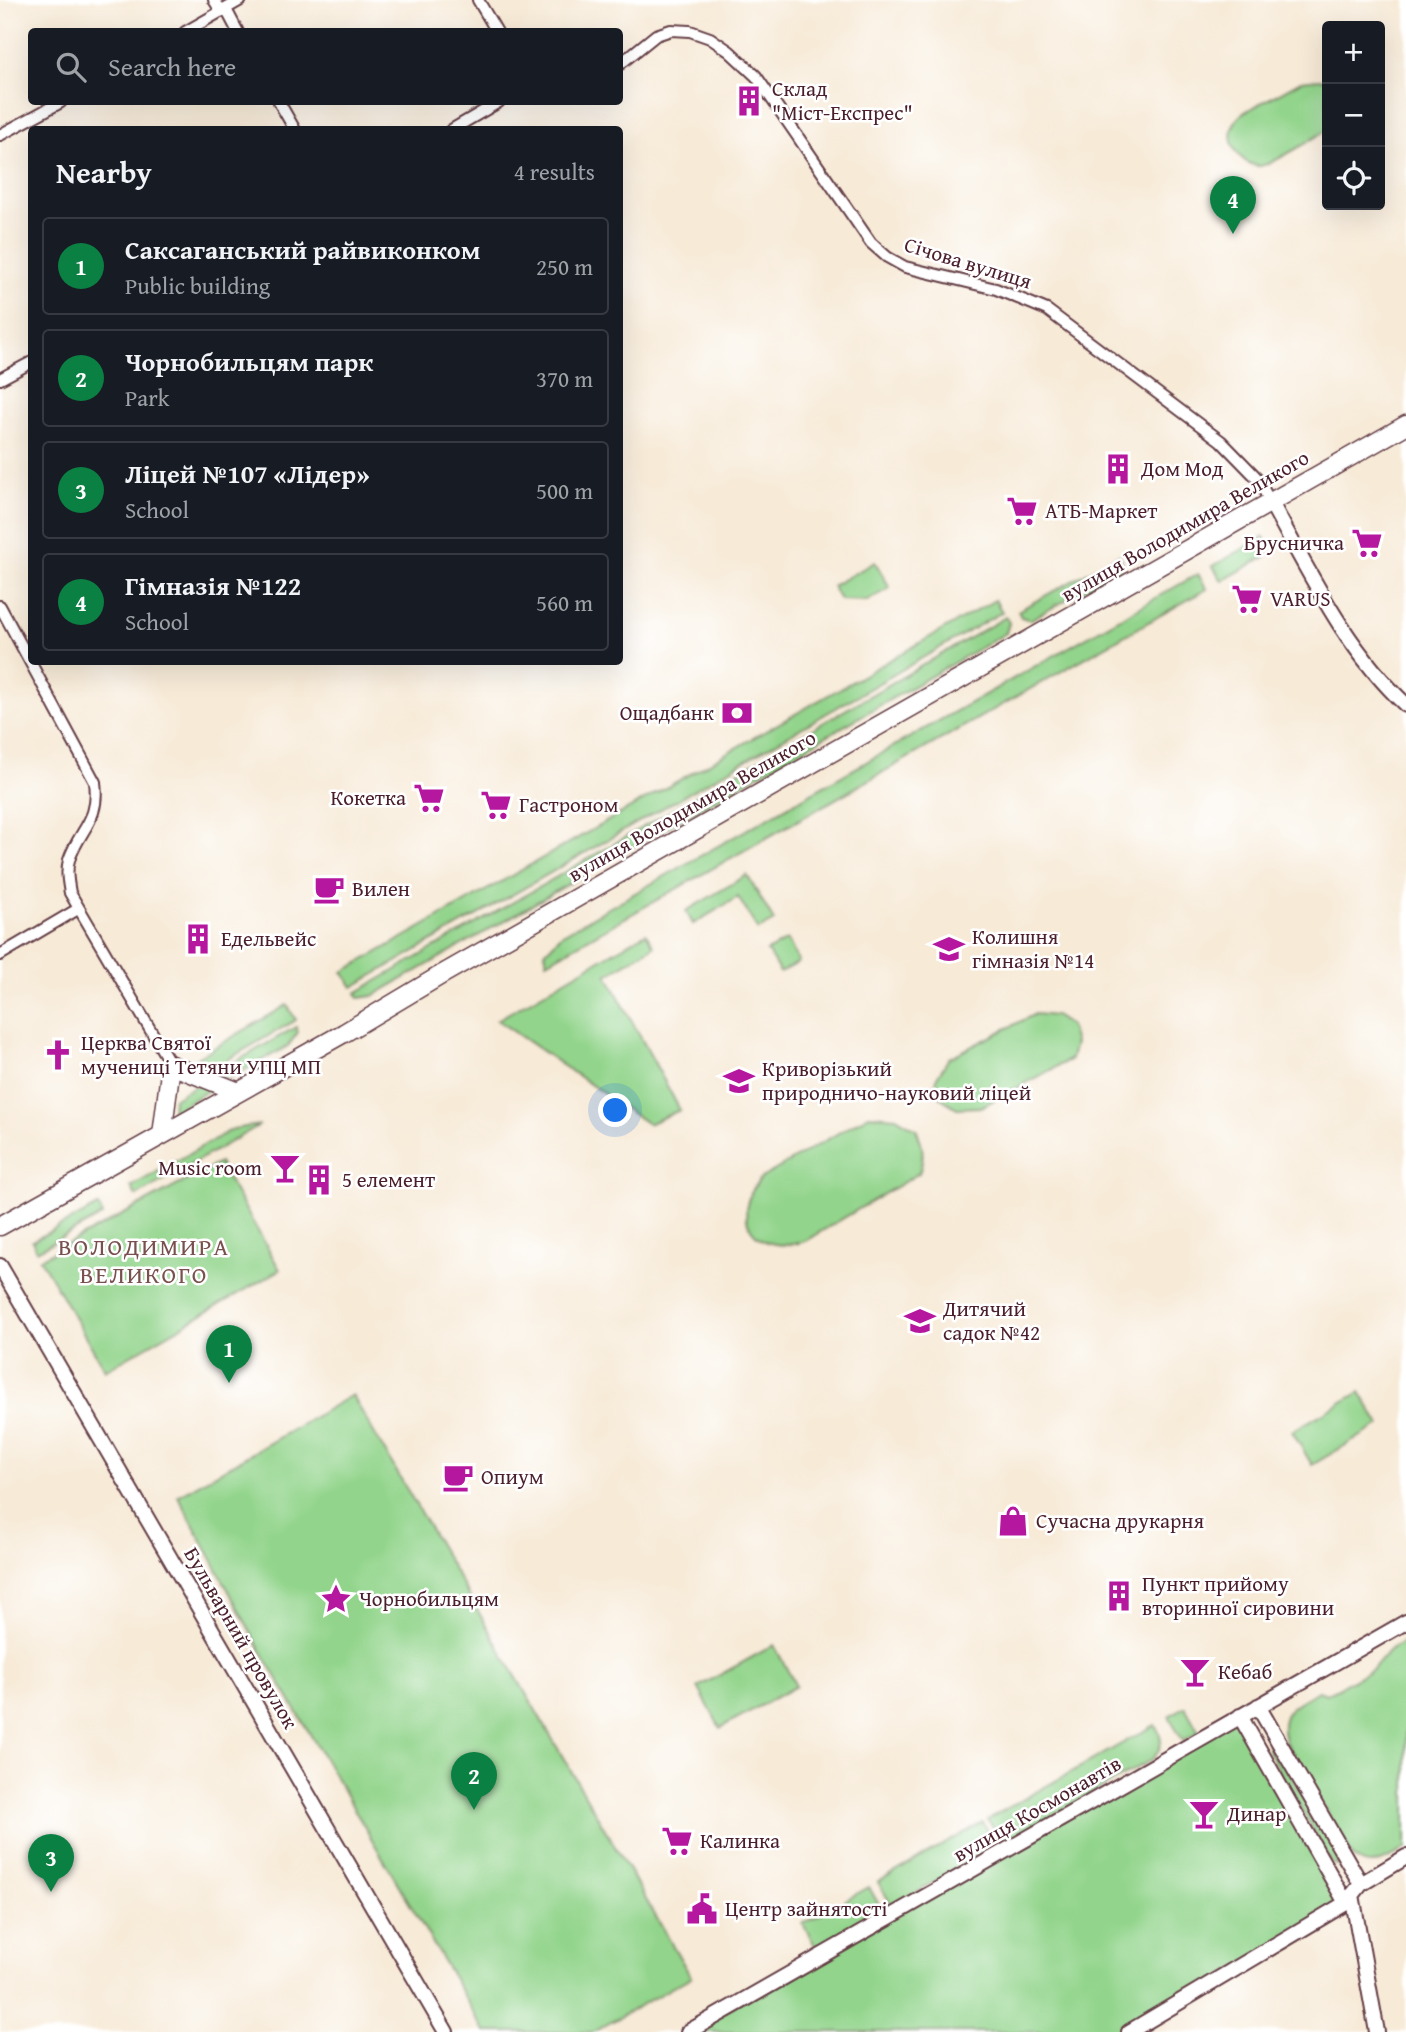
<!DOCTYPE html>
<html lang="en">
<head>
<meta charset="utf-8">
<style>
  body { margin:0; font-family:"Gentium Book Plus",serif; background:#20242c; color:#f1f3f6 }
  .controls { position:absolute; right:21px; top:21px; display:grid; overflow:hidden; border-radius:7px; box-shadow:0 7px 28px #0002 }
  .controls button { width:63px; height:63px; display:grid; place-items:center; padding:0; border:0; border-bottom:2px solid #363941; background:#171b24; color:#f1f3f6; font:35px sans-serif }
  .you { position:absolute; left:616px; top:1111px; width:24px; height:24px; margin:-18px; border:5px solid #fff; border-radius:50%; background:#1a73e8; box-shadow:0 0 0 10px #1a73e833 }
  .badge { display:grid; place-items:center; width:46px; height:46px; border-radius:50%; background:#0b8043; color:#fff; font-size:23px; font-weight:700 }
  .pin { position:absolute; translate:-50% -58px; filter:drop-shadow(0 2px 4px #0008) }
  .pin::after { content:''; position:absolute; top:37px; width:24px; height:21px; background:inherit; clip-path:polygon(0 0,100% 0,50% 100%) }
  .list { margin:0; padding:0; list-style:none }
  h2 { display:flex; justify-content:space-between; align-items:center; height:91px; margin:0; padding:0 28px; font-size:30px }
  h2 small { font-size:23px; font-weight:400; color:#9ea1a6 }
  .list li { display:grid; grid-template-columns:46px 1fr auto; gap:21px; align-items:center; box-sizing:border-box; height:98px; margin:0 14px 14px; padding:0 14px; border:2px solid #363941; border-radius:7px }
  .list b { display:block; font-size:26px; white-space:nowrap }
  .list p { margin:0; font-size:23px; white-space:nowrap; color:#9ea1a6 }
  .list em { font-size:23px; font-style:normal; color:#9ea1a6 }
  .icon { flex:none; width:38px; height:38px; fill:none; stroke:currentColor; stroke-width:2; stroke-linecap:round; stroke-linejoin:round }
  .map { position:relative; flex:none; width:1406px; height:2032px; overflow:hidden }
  .search { position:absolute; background:#171b24; box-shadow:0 7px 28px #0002; left:28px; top:28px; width:595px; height:77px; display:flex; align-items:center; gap:18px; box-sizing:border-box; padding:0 24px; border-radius:7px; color:#9ea1a6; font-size:26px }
  .panel { position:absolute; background:#171b24; box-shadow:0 7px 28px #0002; left:28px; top:126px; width:595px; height:539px; border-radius:7px }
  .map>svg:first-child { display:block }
</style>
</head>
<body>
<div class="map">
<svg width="1406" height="2032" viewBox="0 0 1406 2032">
  <rect width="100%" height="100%" fill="#fff"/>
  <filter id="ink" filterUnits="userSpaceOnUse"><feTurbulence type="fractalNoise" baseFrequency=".0143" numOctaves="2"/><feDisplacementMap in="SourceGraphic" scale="14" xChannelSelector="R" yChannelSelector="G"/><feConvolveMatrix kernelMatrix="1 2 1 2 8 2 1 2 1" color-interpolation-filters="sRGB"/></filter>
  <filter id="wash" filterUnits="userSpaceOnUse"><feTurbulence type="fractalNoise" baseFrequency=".00686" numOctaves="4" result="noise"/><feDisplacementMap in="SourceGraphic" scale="28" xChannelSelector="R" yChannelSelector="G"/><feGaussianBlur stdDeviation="1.57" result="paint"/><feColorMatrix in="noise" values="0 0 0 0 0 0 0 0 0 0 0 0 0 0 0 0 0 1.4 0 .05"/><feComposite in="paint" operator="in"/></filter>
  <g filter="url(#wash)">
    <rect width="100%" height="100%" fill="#f7ead7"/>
    <path fill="#92d48b" stroke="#6e7a5b" stroke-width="2" d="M 1319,79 L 1327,81 L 1327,130 C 1313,138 1273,165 1260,166 C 1247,166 1235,154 1232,142 C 1229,130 1234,121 1243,113 L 1301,81 Z
      M 1264,537 L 1269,546 L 1266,556 L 1222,581 L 1213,566 Z
      M 1119,555 L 1122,560 L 1122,569 L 1030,620 L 1021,617 L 1018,611 Z
      M 875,562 L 890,588 L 867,601 L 840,600 L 832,586 Z
      M 1198,574 L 1207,589 L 547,962 L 545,952 L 561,935 Z
      M 995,600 L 1002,612 L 353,987 L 343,972 Z
      M 1006,617 L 1009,623 L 1006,633 L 373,996 L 359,998 L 356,993 Z
      M 747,875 L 774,921 L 758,930 L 738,897 L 693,924 L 686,911 Z
      M 646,933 L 654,946 L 607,975 L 680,1110 L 648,1124 L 497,1020 Z
      M 787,940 L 799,962 L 780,973 L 767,951 Z
      M 287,1005 L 296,1020 L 204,1073 L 195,1067 L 194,1062 L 197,1058 Z
      M 1035,1014 L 1055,1016 L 1070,1026 L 1075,1043 L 1071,1059 L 981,1107 L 957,1108 L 941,1098 L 936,1086 L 937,1077 L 949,1058 Z
      M 296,1027 L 298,1032 L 288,1046 L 232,1077 L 211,1076 Z
      M 201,1082 L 214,1087 L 172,1112 L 173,1099 Z
      M 869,1115 L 896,1117 L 916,1129 C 923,1144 925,1157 919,1173 L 805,1241 C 758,1257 727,1220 760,1179 Z
      M 260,1125 L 136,1196 L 131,1187 L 233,1129 Z
      M 219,1163 L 280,1270 L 105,1370 L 40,1259 Z
      M 98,1206 L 103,1215 L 37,1251 L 32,1241 Z
      M 1360,1392 L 1380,1425 L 1312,1465 L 1292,1431 Z
      M 352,1395 L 691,1977 L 593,2032 L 485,2032 L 256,1642 L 178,1496 Z
      M 1406,1640 L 1406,1848 C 1388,1859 1373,1872 1354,1858 L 1286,1743 C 1275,1711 1294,1705 1318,1691 L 1327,1694 L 1373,1669 L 1388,1651 Z
      M 774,1645 L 796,1686 L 720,1728 L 698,1687 Z
      M 1185,1707 L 1199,1732 L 1183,1741 L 1169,1716 Z
      M 1240,1716 L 1346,1903 L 1129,2032 L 688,2032 Z
      M 1155,1725 C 1164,1739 1163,1748 1151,1760 L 1003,1844 L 988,1819 Z
      M 1269,1744 L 1272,1744 L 1340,1859 L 1338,1866 L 1332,1863 L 1268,1751 Z
      M 983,1822 L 997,1847 L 892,1906 L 878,1882 Z
      M 869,1887 L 883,1912 L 817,1949 L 803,1924 Z"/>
  </g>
  <g filter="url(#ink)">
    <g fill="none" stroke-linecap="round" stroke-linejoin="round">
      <g stroke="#643d45" stroke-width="14">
        <path id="minor" d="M 214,0 L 221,11 L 228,13 L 238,32
          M 478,0 L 497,32
          M 185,32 L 241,0
          M 620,64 L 656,35 L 671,30 L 690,31 L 710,38 L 729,51 L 756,76 L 871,243 L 887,257 L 905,267 L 996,289 L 1047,310 L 1221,441 L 1257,478 L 1271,503
          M 279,102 L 295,130
          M 451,130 L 499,102
          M 0,135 L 61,102
          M 0,379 L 32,362
          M 0,606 L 95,782 C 100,821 80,828 69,860 C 66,871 68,882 70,893 L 171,1065
          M 0,955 L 78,909"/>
      </g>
      <g stroke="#643d45" stroke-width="18">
        <path id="tertiary" d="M 1271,503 C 1311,575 1345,648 1406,705
          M 0,1266 L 446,2032
          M 1258,1706 L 1361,1884
          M 1240,1716 L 1346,1903
          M 1352,1895 L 1377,2032
          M 688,2032 L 1406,1622
          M 1129,2032 L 1346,1903 L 1361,1884 L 1406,1857"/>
      </g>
      <g stroke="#643d45" stroke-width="21">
        <path id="primary" d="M 162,1135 L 171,1065 L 239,1092
          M 0,1226 L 344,1033 L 441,975 L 1406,425"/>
      </g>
      <use href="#minor" stroke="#fff" stroke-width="10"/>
      <use href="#tertiary" stroke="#fff" stroke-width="14"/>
      <use href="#primary" stroke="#fff" stroke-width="18"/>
    </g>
  </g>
  <defs>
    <g id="building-bare" transform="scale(2.415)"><path d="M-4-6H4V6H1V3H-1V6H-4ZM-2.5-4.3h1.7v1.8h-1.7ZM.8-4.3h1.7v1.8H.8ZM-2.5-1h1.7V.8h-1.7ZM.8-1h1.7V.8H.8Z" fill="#b5179e" stroke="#fff" stroke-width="2.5" paint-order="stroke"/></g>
    <g id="supermarket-bare" transform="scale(2.415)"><path d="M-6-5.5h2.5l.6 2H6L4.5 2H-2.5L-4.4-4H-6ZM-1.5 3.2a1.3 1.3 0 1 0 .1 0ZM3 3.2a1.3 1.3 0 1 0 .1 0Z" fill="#b5179e" stroke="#fff" stroke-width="2.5" paint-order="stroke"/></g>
    <g id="bank-bare" transform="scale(2.415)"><path d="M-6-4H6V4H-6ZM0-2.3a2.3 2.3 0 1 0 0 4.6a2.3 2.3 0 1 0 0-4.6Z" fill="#b5179e" stroke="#fff" stroke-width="2.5" paint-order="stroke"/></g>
    <g id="cafe-bare" transform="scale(2.415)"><path d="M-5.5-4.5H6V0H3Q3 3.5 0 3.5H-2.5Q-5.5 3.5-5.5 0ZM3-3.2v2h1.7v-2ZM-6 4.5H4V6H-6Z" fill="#b5179e" stroke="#fff" stroke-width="2.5" paint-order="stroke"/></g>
    <g id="school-bare" transform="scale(2.415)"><path d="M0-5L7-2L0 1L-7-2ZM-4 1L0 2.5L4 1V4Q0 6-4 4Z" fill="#b5179e" stroke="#fff" stroke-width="2.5" paint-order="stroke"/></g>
    <g id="church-bare" transform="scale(2.415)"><path d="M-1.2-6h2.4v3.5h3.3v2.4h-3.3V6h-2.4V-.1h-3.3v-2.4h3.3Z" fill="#b5179e" stroke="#fff" stroke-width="2.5" paint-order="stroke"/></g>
    <g id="bar-bare" transform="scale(2.415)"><path d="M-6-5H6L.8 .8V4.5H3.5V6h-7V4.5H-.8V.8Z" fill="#b5179e" stroke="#fff" stroke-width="2.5" paint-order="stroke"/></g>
    <g id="shop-bare" transform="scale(2.415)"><path d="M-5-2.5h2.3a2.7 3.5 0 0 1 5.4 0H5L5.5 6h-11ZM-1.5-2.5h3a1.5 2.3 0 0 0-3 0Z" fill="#b5179e" stroke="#fff" stroke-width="2.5" paint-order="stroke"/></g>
    <g id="sight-bare" transform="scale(2.415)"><path d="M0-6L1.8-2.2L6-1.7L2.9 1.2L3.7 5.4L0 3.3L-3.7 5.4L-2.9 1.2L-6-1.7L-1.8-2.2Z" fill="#b5179e" stroke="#fff" stroke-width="2.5" paint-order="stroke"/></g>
    <g id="civic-bare" transform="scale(2.415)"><path d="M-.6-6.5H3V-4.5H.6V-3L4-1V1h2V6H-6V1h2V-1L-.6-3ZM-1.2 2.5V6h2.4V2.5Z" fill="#b5179e" stroke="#fff" stroke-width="2.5" paint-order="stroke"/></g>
  </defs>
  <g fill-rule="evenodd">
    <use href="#building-bare" x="749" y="101"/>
    <use href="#building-bare" x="1118" y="469"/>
    <use href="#supermarket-bare" x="1022" y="511"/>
    <use href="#supermarket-bare" x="1367" y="543"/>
    <use href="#supermarket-bare" x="1247" y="599"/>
    <use href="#bank-bare" x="737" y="713"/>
    <use href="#supermarket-bare" x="429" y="798"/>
    <use href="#supermarket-bare" x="496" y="805"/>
    <use href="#cafe-bare" x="329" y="889"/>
    <use href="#building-bare" x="198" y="939"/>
    <use href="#school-bare" x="949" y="949"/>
    <use href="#church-bare" x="58" y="1055"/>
    <use href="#school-bare" x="739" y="1081"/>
    <use href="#bar-bare" x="285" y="1168"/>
    <use href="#building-bare" x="319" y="1180"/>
    <use href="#school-bare" x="920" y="1321"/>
    <use href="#cafe-bare" x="458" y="1477"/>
    <use href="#shop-bare" x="1013" y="1521"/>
    <use href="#building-bare" x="1119" y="1596"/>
    <use href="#sight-bare" x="336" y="1599"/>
    <use href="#bar-bare" x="1195" y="1672"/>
    <use href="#bar-bare" x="1204" y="1814"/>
    <use href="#supermarket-bare" x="677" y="1841"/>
    <use href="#civic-bare" x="702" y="1909"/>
  </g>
  <g text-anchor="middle" stroke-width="5" stroke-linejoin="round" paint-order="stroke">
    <g font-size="21" fill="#4a1f2b" stroke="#fff" text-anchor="start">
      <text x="772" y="96">Склад<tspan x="772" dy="24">"Міст-Експрес"</tspan></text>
      <text x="1141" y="476">Дом Мод</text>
      <text x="1045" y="518">АТБ-Маркет</text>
      <text x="1344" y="550" text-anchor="end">Брусничка</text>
      <text x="1270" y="606">VARUS</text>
      <text x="714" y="720" text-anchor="end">Ощадбанк</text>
      <text x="406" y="805" text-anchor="end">Кокетка</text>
      <text x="519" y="812">Гастроном</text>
      <text x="352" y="896">Вилен</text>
      <text x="972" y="944">Колишня<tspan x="972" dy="24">гімназія №14</tspan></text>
      <text x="221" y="946">Едельвейс</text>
      <text x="81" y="1050">Церква Святої<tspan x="81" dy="24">мучениці Тетяни УПЦ МП</tspan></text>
      <text x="762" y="1076">Криворізький<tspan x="762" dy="24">природничо-науковий ліцей</tspan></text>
      <text x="262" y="1175" text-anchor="end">Music room</text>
      <text x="342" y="1187">5 елемент</text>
      <text x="943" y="1316">Дитячий<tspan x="943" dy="24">садок №42</tspan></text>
      <text x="481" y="1484">Опиум</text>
      <text x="1036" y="1528">Сучасна друкарня</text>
      <text x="1142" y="1591">Пункт прийому<tspan x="1142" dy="24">вторинної сировини</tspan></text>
      <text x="359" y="1606">Чорнобильцям</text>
      <text x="1218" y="1679">Кебаб</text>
      <text x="1227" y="1821">Динар</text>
      <text x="700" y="1848">Калинка</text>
      <text x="725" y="1916">Центр зайнятості</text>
    </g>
    <g font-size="21" fill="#4a1f2b" stroke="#fff">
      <text transform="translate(968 263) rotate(17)" y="7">Січова вулиця</text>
      <text transform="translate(1185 526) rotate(-30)" y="7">вулиця Володимира Великого</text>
      <text transform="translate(692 806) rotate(-30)" y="7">вулиця Володимира Великого</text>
      <text transform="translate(241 1638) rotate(60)" y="7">Бульварний провулок</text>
      <text transform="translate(1037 1809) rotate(-30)" y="7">вулиця Космонавтів</text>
    </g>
    <g font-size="24" letter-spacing="2" fill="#7a504e" stroke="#fff">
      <text x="144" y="1255">ВОЛОДИМИРА<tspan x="144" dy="28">ВЕЛИКОГО</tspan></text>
    </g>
  </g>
</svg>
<div class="controls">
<button>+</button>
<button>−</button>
<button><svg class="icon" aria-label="locate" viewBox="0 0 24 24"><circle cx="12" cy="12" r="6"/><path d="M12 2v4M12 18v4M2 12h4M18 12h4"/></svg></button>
</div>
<div class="you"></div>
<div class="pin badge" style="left:229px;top:1383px">1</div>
<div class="pin badge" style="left:474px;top:1810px">2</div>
<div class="pin badge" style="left:51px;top:1892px">3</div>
<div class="pin badge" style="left:1233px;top:234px">4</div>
<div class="search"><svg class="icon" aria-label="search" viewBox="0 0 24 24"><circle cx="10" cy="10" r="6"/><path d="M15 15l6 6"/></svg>Search here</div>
<section class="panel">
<h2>Nearby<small>4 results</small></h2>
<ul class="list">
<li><span class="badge">1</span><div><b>Саксаганський райвиконком</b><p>Public building</p></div><em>250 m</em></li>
<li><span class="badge">2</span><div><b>Чорнобильцям парк</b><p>Park</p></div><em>370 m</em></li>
<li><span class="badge">3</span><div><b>Ліцей №107 «Лідер»</b><p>School</p></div><em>500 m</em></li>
<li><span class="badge">4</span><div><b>Гімназія №122</b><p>School</p></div><em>560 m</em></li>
</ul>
</section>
</div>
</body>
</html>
